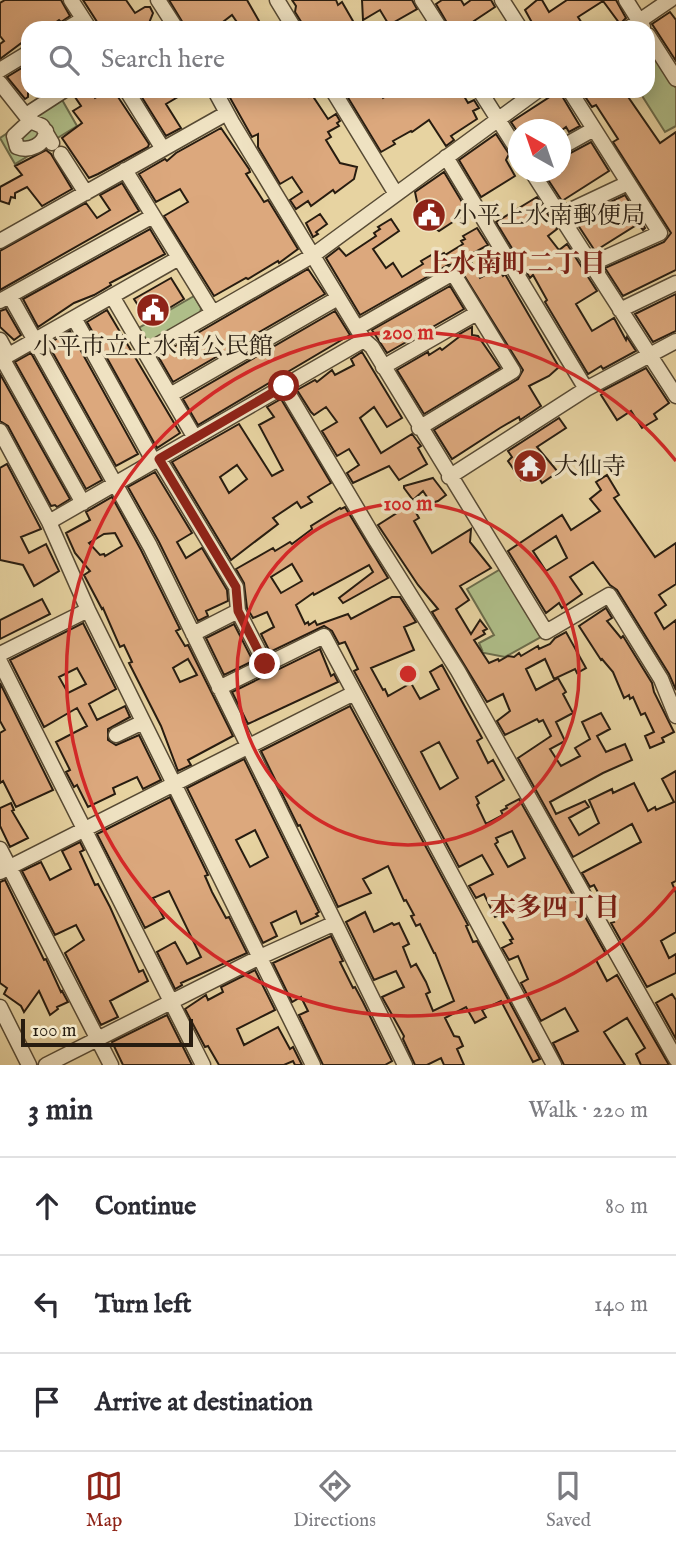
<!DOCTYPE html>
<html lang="en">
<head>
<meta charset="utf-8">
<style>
  body { margin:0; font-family:"IM FELL English","Noto Serif JP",serif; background:#f7f7f7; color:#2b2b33 }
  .compass { position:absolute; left:508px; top:119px; width:63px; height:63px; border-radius:50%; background:#fff; box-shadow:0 4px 18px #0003; rotate:320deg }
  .scale { position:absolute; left:21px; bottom:18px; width:172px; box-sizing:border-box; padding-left:7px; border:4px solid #271c10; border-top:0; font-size:19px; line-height:24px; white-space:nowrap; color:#271c10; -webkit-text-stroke:5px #efe2c2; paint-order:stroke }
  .stop { position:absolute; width:21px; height:21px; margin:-16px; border:5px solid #8f2418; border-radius:50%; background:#fff }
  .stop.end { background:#8f2418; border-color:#fff; box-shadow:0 2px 7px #0008 }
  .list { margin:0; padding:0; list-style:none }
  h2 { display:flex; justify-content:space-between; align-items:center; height:91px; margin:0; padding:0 28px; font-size:30px }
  h2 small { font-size:23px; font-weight:400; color:#7c7c81 }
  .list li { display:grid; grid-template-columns:46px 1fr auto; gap:21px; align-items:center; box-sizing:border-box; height:98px; padding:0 28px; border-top:2px solid #e1e1e2 }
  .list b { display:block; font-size:26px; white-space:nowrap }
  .list em { font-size:23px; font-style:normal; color:#7c7c81 }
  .icon { flex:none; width:38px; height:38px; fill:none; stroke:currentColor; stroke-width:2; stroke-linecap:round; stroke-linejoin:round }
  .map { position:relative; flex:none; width:676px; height:1065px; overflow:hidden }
  .search { position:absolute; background:#fff; box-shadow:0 4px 18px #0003; left:21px; right:21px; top:21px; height:77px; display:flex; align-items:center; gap:18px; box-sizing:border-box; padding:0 24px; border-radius:21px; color:#7c7c81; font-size:26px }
  .sheet { height:385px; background:#fff }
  nav { display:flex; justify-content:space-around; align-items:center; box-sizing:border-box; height:98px; border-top:2px solid #e1e1e2; background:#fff; font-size:19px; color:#7c7c81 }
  nav a { display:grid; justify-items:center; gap:4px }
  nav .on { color:#8f2418 }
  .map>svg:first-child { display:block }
</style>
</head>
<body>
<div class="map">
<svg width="676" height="1065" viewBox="0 0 676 1065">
  <rect width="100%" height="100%" fill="#e7d3a1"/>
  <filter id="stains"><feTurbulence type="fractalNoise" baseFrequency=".00286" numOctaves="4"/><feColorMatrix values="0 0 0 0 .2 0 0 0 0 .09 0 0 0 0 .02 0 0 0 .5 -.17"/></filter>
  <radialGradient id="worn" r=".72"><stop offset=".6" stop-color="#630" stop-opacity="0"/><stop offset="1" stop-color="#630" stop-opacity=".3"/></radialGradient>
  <path fill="#afbe89" stroke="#6b6d4c" stroke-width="2" d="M 656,57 L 676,88 L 676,126 L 665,132 L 639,91 L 648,91 L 648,62 Z
    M 61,98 L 77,126 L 15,164 L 0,138 Z
    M 194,296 L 201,308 L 200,314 L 149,344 L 143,341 L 137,329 Z
    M 499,570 L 502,570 L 543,636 L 505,657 L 448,646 L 447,643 L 482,650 L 479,643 L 494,635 L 467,589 Z"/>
  <path fill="#dca87d" stroke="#271c10" stroke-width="2" fill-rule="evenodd" d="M 5,0 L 61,0 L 70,16 L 61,22 L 59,20 L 48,28 L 28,28 L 28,38 L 0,59 L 0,44 L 4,41 L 0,36 L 0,3 Z
    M 83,0 L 126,0 L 135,13 L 145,7 L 150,7 L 153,13 L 147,28 L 101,28 Z
    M 169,0 L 247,0 L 263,28 L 241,28 L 232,15 L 215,28 L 186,28 Z
    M 292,0 L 336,0 L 338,5 L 342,2 L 357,28 L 305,28 L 295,12 L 296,6 Z
    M 362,0 L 412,0 L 417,9 L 389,25 L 380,10 L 363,20 Z
    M 442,0 L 461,0 L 464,5 L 471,0 L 491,0 L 495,7 L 474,21 L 479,28 L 450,28 L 436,4 Z
    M 537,0 L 542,0 L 549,12 L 567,0 L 616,0 L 626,18 L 620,24 L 603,1 L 578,17 L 585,28 L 535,28 L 525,10 Z
    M 670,12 L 676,20 L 676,61 L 652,24 Z
    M 25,66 L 28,69 L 28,97 L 25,99 L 7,77 Z
    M 78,91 L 90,91 L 95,98 L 107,91 L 117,91 L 118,97 L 149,144 L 148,147 L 98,174 L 89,178 L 62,138 L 82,123 L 73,111 L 81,106 L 73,94 Z
    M 138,91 L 188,91 L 166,104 L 181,128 L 166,136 Z
    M 239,91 L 301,91 L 309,97 L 312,95 L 328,119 L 336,114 L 340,121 L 337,123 L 339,126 L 328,132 L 331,137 L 326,140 L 340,163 L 357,167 L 354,179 L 335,193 L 333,190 L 311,206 L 308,201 L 296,209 L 290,200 L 302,192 L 292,177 L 280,184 L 258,147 L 258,134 L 252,137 L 229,96 Z
    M 344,91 L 379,91 L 383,98 L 395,91 L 461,91 L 468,103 L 474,100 L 479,108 L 473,111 L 477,119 L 451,136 L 454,140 L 446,146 L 429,120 L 412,132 L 411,131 L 393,141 L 395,144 L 381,152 Z
    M 559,91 L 580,126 L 569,132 L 566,127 L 562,130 L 517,131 L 511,122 Z
    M 586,91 L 624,91 L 660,143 L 676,132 L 676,270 L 623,296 L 605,268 L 664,242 L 671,233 L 613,142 L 618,139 L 596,105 L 592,107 L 586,98 L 589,96 Z
    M 221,128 L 249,169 L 250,172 L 246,174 L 264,202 L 268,200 L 298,249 L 279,263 L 278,261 L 248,279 L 246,278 L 214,296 L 164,216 L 188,202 L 180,189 L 156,202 L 139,174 L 165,159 L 167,161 L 176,153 Z
    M 496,134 L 509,154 L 506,160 L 515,176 L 481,197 L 459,160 Z
    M 591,142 L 609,171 L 562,201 L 543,172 L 561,172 L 561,158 Z
    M 46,150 L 51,154 L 72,189 L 42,206 L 27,187 L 15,193 L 15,198 L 11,197 L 9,204 L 0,201 L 0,187 L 22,175 L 15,166 Z
    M 444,172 L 468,212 L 439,231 L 426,222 L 422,225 L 415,192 Z
    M 122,183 L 139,211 L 0,290 L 0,251 L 86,203 L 97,218 L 110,210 L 100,195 Z
    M 625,195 L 645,228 L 643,230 L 639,225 L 635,226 L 595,251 L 574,219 Z
    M 537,197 L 557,229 L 548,236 L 559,250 L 567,244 L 597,291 L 576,304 L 592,331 L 614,318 L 626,340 L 627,337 L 636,351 L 603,369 L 601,366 L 588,374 L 545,302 L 547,300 L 533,275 L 530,278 L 496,222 Z
    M 320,214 L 327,224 L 316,232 L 318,234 L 313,237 L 306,223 Z
    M 391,219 L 399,231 L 373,249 L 386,268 L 393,263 L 402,277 L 423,264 L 421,261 L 433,254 L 435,257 L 444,253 L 445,255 L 463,244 L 461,241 L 465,239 L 463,236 L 477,228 L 488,245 L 468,256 L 480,278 L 498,268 L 503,276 L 505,274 L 559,367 L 549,376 L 529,386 L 541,406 L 520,420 L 519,417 L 500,428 L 452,459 L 434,430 L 518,379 L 523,370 L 457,264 L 448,265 L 360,315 L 326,258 L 339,248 L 346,256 L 376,236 L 374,233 L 380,229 L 378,227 Z
    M 150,229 L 165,254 L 110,283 L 111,285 L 94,295 L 74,303 L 38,327 L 23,299 Z
    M 308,269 L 325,294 L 173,382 L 158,356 Z
    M 171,278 L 184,299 L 148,321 L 134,299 Z
    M 450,286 L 464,309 L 387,353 L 372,330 Z
    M 676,294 L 676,331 L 653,342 L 635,314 Z
    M 6,309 L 21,335 L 14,340 L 0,327 L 0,311 Z
    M 107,310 L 180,433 L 157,448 L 87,322 Z
    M 335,311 L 350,335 L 198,425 L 183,399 Z
    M 472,327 L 472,335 L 478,336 L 500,368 L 424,414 L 397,370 L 428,352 L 429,355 L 440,348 L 442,350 L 459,337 L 458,335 Z
    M 70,331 L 138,454 L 116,466 L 48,344 Z
    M 362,352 L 402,418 L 387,427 L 374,407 L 360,418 L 381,453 L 412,434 L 421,446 L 418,448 L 427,464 L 399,480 L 389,466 L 353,483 L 347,473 L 359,465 L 349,449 L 337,456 L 322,431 L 337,422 L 326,407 L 314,415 L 311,412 L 297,390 L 315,380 L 317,382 L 332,370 L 335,375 L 354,365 L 351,359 Z
    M 31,353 L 102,480 L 86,489 L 15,362 Z
    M 646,368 L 669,403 L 654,414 L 657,419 L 642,428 L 631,411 L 617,420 L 601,395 L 604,393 L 602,391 Z
    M 0,374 L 70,499 L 57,507 L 55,505 L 51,506 L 8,426 L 0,421 Z
    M 281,399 L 331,483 L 308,497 L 312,502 L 301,508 L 297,502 L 273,518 L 278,524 L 231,560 L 172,462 L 239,424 L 272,476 L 283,470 L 259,425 L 274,417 L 267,407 ZM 237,465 L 247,479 L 229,493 L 220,477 Z
    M 559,418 L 566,428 L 537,447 L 558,472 L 542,483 L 534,470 L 521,480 L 508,461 L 512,457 L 508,451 Z
    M 7,464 L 41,529 L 21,537 L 29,553 L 46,544 L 59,571 L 34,586 L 23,565 L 0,560 L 0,468 Z
    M 155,472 L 192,533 L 177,542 L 186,558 L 202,548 L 227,590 L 228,601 L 206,611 L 208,616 L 198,621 L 159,542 L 128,487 Z
    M 607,475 L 619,495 L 614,498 L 655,557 L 676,543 L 676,584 L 659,595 L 666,605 L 655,613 L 664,629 L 676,620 L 676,690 L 669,674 L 617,590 L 610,585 L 593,562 L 570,577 L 582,594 L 562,608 L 559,603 L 546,613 L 508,551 L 562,515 L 571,530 L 600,511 L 590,499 L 601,490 L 596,482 ZM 556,536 L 567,558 L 546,571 L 533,551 Z
    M 433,478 L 446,495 L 438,501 L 431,503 L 423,491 L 413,500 L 404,488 L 404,486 Z
    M 112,497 L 141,550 L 180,629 L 176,631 L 185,646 L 188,645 L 233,736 L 188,760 L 191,765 L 178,771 L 161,726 L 129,663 L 132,662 L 124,645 L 120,647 L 103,608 L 102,609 L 84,575 L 90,571 L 75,553 L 66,533 L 90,520 L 86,512 ZM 115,533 L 122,546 L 105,556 L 104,554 L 100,555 L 89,543 L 104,534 ZM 188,659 L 197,675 L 180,682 L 173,668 Z
    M 411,504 L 419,518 L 414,521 L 432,553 L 471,529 L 470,542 L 491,568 L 460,586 L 469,600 L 456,609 L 471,634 L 480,620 L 487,629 L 483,631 L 485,634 L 474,640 L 489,663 L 498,659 L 499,661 L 508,656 L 514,657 L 519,653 L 521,656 L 538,646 L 539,649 L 550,644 L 555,638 L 566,632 L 586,668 L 577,673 L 575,669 L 554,679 L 545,659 L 526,669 L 536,690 L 558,678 L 566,692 L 563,694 L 573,713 L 556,722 L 565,741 L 550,749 L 561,766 L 580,756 L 575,748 L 590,739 L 582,722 L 601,713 L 610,729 L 597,736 L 606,752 L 625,744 L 632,760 L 603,773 L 550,802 L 556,814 L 585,801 L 589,807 L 569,818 L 579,835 L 599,823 L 589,800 L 612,789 L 613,793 L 634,783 L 648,811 L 655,807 L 656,810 L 674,802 L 662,779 L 676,771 L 676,881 L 672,883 L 676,893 L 676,932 L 661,941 L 669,958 L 676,954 L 676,973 L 647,987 L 611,923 L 614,922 L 594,885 L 590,887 L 582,873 L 641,842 L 632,824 L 573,857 L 518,758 L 551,736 L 543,720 L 539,722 L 537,719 L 505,735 L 497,721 L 510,711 L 503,694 L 487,702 L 432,612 L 438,609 L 418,585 L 378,525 Z
    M 345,507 L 388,578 L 343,603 L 339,598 L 373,572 L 369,565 L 314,595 L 313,593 L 296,605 L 305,624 L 308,622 L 309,625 L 315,621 L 317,625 L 348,614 L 351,619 L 392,597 L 400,597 L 416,622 L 404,627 L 414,650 L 371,668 L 383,690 L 385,689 L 388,696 L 411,683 L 420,699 L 439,689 L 430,672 L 442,665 L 482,738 L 477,741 L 488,763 L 493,760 L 504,780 L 476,797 L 479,803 L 477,805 L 486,824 L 503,815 L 501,811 L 507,808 L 506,806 L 519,799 L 606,954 L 596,960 L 607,981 L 617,975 L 669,1065 L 641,1065 L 636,1054 L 645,1048 L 627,1018 L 604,1032 L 625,1065 L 564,1065 L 553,1043 L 578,1031 L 565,1008 L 541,1021 L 521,983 L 528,979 L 518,956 L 509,960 L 502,948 L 512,943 L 510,940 L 513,939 L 499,915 L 495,917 L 484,894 L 476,898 L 469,886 L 493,874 L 482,855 L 459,867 L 354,671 L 358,669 L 345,642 L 339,644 L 332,631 L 324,626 L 270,652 L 261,634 L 274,627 L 267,612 L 253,618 L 247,608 L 244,583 L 236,569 L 273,548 L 275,551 L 290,542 L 292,544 L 312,529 L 311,526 L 340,508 L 341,509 ZM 292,564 L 302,581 L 281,593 L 271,577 ZM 439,742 L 458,778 L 440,789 L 421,752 ZM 512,831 L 525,858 L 508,867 L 495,844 L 498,842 L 496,838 Z
    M 42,599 L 50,614 L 0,639 L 0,620 Z
    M 606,608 L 612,618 L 607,621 L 621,638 L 623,636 L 652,683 L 654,692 L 674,732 L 662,738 L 664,742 L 650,748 L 645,736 L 654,732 L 645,713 L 641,715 L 633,697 L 630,699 L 629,695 L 624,698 L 613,672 L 602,659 L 601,660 L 579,626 Z
    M 83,623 L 116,689 L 89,704 L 97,720 L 125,706 L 130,717 L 108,729 L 108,740 L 116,745 L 139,735 L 161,780 L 143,789 L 137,777 L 113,788 L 115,794 L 88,807 L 77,785 L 74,787 L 66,772 L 70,770 L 56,742 L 87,726 L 77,708 L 44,727 L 10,660 ZM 77,668 L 86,684 L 68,693 L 59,677 Z
    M 234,624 L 253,661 L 224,675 L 206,638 Z
    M 320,649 L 331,676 L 334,674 L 338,682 L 248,724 L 232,692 Z
    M 0,683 L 53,790 L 16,807 L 3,781 L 0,783 L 0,733 L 5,730 L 0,721 Z
    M 350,706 L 468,925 L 466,926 L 473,942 L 477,941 L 540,1059 L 533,1062 L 501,1001 L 482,1010 L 486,1017 L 475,1023 L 466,1007 L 445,1018 L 454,1036 L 459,1037 L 463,1046 L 457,1049 L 464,1065 L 444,1065 L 441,1058 L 427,1065 L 415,1065 L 403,1039 L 404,1036 L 382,997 L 404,987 L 396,971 L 374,980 L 346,922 L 365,912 L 374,932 L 392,923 L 394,925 L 399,923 L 409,944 L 403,947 L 411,967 L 416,964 L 426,982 L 430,992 L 426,994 L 433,1011 L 454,1001 L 435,953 L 434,953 L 420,924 L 416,926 L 411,916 L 414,915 L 406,900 L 404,901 L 388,866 L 363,879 L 371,893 L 338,907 L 300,825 L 298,826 L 261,751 Z
    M 244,759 L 319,912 L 316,914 L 318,916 L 301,924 L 296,911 L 271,923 L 277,936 L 263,943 L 187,788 ZM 255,830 L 268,857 L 250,867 L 236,840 Z
    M 170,797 L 208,875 L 205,876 L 212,892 L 226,918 L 229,917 L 247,953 L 181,983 L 182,985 L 175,989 L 157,952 L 175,942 L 187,964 L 201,957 L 169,891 L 153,898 L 164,918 L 145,928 L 97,834 Z
    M 11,803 L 14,810 L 12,811 L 28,838 L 10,847 L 0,826 L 0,808 Z
    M 80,842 L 84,850 L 80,852 L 95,885 L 98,884 L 110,907 L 139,972 L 143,970 L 148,981 L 110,1001 L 118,1017 L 101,1025 L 65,953 L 84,940 L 76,925 L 55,935 L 22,871 L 41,862 L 50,880 L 71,869 L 62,851 Z
    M 5,880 L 44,960 L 46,959 L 61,992 L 62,991 L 68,1002 L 57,1007 L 58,1009 L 50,1015 L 39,991 L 24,1012 L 21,1006 L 4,994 L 7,988 L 0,983 L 0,882 Z
    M 331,936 L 343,961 L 340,962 L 353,988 L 355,987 L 363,1002 L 392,1061 L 385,1065 L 323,1065 L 299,1015 L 308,1011 L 301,997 L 292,1002 L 273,963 Z
    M 255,970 L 275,1010 L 237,1029 L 244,1045 L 278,1027 L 290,1049 L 293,1047 L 302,1065 L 295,1065 L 293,1061 L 284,1065 L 219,1065 L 208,1046 L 205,1047 L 185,1009 L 206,995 L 208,1000 L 223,992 L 221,987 Z
    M 672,994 L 676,1000 L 676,1039 L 656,1003 Z
    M 167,1015 L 192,1065 L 123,1065 L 112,1042 Z"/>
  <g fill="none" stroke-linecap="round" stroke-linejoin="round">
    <g stroke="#574a34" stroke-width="17">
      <path id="street" d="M 71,0 L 89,28
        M 158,0 L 176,28
        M 277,0 L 294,28
        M 422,0 L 440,28
        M 502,0 L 520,28
        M 626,0 L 643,27
        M 68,28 L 83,19
        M 629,28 L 670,0
        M 648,35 L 676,79
        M 0,70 L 28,53
        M 0,83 L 30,121 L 42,126 L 52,143
        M 127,91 L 163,149
        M 215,91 L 233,124 L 364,340 L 372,347 L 546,632 L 609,595 L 661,679 L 676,716
        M 333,91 L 396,194
        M 480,91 L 518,151
        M 570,91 L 660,233 L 591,264
        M 26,115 L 63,91
        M 30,121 L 14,136 L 17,147 C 29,152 45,145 46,131
        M 560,148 L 594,129
        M 61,154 L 86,193
        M 446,157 L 586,389
        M 125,170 L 213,313
        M 532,172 L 676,396
        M 560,215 L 628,183
        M 0,241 L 227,113
        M 10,296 L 150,546 L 405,1065
        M 112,296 L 195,438
        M 0,301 L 153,216
        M 620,310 L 676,283
        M 74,318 L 154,462
        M 357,328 L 453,273 L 513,371 L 419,428
        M 0,340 L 8,355
        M 145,352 L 312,256 L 537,91
        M 2,358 L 83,503
        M 0,360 L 179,258
        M 383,367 L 477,313
        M 284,386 L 375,539 L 458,671 L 676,1059
        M 170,395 L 338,298
        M 0,431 L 49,522 L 88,610 L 313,1065
        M 159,459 L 236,587 L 238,611 L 266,665
        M 449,477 L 586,389 L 676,341
        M 49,522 L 364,340
        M 193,634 L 238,611
        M 0,654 L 88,610
        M 0,662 L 203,1065
        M 219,688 L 324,636 L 554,1065
        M 116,735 L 143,722
        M 0,849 L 111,1065
        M 0,872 L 354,693
        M 0,1007 L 29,1065
        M 46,1065 L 260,957 L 335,923"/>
    </g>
    <use href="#street" stroke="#efe2c2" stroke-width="14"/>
  </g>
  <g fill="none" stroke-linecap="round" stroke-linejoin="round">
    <path stroke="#8f2418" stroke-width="9" d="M 265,664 L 238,611 L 236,587 L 159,459 L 284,386"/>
  </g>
  <g fill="none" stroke="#d62828" stroke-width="3.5">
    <circle cx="408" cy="674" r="171"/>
    <path d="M676 887A342 342 0 1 1 676 461"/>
  </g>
  <defs>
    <g id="civic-disc" transform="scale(1.75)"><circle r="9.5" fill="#8f2418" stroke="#efe2c2"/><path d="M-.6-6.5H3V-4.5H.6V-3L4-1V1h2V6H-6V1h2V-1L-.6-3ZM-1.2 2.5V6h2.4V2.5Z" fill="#fff"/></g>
    <g id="temple-disc" transform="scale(1.75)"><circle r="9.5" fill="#8f2418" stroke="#efe2c2"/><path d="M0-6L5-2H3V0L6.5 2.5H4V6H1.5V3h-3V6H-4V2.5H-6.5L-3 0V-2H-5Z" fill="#fff"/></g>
  </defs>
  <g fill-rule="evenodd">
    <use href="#civic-disc" x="429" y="215"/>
    <use href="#civic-disc" x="153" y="310"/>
    <use href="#temple-disc" x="530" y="466"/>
  </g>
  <g text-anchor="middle" stroke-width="7" stroke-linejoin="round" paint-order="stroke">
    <g font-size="24" fill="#271c10" stroke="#efe2c2" text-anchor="start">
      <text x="453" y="223">小平上水南郵便局</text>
      <text x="153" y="354" text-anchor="middle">小平市立上水南公民館</text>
      <text x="554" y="474">大仙寺</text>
    </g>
    <g font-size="26" font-weight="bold" fill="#7a1f14" stroke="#efe2c2">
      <text x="515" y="272">上水南町二丁目</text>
      <text x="555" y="916">本多四丁目</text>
    </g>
  </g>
  <circle cx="408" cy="674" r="10" fill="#d62828" stroke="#efe2c2" stroke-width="3.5"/>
  <g font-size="21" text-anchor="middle" font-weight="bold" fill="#d62828" stroke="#efe2c2" stroke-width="7" stroke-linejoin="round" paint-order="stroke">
    <text x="408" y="339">200 m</text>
    <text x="408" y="510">100 m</text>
  </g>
  <rect width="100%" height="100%" filter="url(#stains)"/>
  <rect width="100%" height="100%" fill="url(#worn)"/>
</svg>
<svg class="compass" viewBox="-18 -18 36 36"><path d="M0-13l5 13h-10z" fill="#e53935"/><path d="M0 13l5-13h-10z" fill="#7c7c81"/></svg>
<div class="scale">100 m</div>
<div class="stop" style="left:284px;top:386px"></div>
<div class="stop end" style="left:265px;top:664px"></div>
<div class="search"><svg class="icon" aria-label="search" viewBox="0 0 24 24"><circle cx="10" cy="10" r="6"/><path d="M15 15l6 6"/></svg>Search here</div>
</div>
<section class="sheet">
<h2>3 min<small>Walk · 220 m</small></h2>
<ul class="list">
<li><svg class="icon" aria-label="ahead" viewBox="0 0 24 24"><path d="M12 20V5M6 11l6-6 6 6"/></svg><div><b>Continue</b></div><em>80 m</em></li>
<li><svg class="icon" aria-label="left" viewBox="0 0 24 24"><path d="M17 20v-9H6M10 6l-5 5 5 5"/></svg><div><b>Turn left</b></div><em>140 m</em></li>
<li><svg class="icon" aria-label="arrive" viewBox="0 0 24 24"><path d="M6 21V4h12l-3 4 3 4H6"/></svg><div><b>Arrive at destination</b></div></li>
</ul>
</section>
<nav>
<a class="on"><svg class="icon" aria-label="map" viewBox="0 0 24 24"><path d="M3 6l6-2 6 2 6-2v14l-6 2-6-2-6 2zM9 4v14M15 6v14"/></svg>Map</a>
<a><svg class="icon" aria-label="directions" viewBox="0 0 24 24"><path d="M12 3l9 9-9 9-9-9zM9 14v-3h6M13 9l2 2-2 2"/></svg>Directions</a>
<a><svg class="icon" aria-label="saved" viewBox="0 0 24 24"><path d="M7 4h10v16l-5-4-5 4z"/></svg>Saved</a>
</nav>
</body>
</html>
